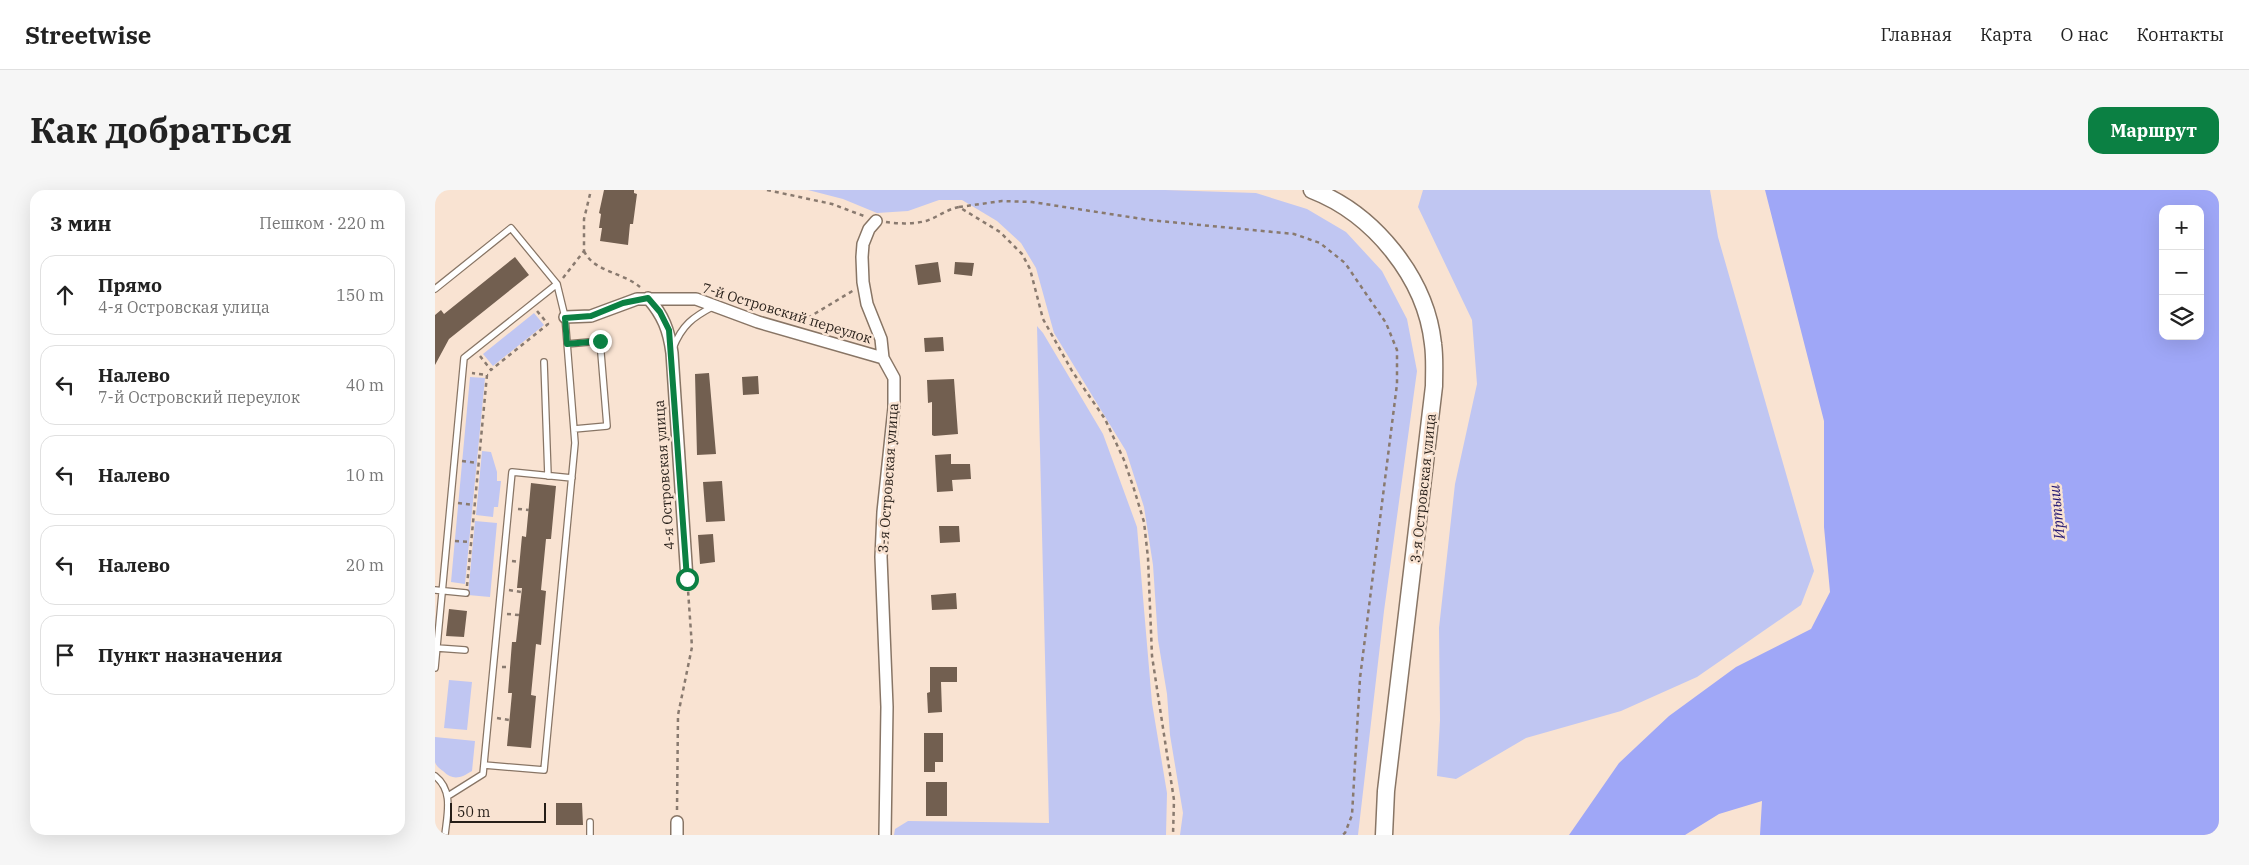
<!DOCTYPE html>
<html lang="ru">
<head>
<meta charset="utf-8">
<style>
  body { margin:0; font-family:"IBM Plex Serif",serif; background:#f6f6f6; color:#222 }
  .controls { position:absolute; right:15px; top:15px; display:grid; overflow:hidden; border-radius:10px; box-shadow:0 5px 20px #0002 }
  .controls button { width:45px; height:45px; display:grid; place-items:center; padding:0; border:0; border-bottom:1px solid #e0e0e0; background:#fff; color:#222; font:25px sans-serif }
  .scale { position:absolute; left:15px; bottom:12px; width:96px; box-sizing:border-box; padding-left:5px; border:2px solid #261e18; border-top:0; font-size:14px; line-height:18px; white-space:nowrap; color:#261e18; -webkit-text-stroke:4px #f9e3d2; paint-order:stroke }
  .stop { position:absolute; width:15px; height:15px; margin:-11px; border:4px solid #0b8043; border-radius:50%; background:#fff }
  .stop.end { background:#0b8043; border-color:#fff; box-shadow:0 1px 5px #0008 }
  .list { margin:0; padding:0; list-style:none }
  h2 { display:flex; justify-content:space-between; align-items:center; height:65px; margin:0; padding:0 20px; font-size:21px }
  h2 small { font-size:16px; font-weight:400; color:#767676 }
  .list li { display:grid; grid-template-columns:32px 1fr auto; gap:15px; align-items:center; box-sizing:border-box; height:80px; margin:0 10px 10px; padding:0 10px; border:1px solid #e0e0e0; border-radius:15px }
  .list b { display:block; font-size:19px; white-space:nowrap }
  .list p { margin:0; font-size:16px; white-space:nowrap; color:#767676 }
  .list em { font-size:16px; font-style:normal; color:#767676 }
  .icon { flex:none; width:28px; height:28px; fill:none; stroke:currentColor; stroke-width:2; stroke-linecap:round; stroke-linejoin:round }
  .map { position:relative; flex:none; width:1784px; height:645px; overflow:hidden; border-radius:15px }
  header { display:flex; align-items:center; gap:30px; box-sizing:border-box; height:70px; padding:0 25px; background:#fff; border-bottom:1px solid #e0e0e0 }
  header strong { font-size:24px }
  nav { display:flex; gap:28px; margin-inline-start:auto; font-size:18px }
  .intro { display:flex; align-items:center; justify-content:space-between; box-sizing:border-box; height:120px; padding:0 30px }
  h1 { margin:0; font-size:35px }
  .button { padding:12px 22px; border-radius:15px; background:#0b8043; color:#fff; font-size:18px; font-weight:700 }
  main { display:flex; gap:30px; padding:0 30px }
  aside { flex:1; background:#fff; border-radius:15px; box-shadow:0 5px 20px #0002 }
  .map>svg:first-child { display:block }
</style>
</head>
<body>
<header>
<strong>Streetwise</strong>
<nav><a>Главная</a><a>Карта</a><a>О нас</a><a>Контакты</a></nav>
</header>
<div class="intro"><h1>Как добраться</h1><a class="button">Маршрут</a></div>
<main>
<aside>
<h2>3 мин<small>Пешком · 220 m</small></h2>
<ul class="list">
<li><svg class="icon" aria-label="ahead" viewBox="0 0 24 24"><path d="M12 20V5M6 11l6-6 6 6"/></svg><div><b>Прямо</b><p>4-я Островская улица</p></div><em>150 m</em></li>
<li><svg class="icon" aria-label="left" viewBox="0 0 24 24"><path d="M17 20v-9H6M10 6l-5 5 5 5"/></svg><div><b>Налево</b><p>7-й Островский переулок</p></div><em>40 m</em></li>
<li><svg class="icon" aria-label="left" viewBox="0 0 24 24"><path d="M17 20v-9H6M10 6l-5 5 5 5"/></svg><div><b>Налево</b></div><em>10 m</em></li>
<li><svg class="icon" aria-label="left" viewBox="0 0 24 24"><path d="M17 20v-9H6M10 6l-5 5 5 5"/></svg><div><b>Налево</b></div><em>20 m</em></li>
<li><svg class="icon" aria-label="arrive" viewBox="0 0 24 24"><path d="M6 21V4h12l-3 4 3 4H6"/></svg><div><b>Пункт назначения</b></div></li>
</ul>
</aside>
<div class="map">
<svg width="1784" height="645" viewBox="0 0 1784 645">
  <rect width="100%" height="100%" fill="#f9e3d2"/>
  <path fill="#c0c6f2" d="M 373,0 L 730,0 L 821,3 L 872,19 L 911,42 L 947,81 L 972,129 L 982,181 L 949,421 L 923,645 L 745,645 L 748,623 L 735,545 L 732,504 L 723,450 L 718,375 L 709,317 L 691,261 L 619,143 L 601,78 L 586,53 L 562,31 L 527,10 L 504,10 L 473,21 L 442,23 L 408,9 Z
    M 988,0 L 1275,0 L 1283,47 L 1379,381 L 1366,415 L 1262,487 L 1186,521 L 1091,548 L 1021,589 L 1002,586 L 1005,530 L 1004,438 L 1020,294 L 1042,194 L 1037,130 L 983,17 Z
    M 99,123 L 109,135 L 58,176 L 48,164 Z
    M 602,136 L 608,143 L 668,244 L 702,337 L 717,513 L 732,603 L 731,645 L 459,645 L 460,639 L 473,631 L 614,633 Z
    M 35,187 L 50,188 L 30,394 L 16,392 Z
    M 47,261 L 56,262 L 62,282 L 62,291 L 66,291 L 63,317 L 59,317 L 58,327 L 41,325 Z
    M 40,331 L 62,333 L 55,407 L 33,405 Z
    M 14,490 L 37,492 L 32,540 L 9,538 Z
    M 0,547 L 40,551 L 37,581 C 26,588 18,591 8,581 C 5,579 1,576 0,572 C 0,564 0,554 0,547 Z"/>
  <path fill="#9fa7f7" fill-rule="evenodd" d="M 1330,0 L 1784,0 L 1784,645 L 1325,645 L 1327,611 L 1284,624 L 1250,645 L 1134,645 L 1184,573 L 1234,526 L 1301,477 L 1376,439 L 1395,402 L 1389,337 L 1389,231 ZM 1728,19 L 1765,19 L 1765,146 L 1728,146 Z"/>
  <path fill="#725f50" d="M 169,0 L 199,0 L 199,3 L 202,4 L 198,34 L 195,34 L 193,55 L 165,51 L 167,38 L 164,38 L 166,24 L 164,23 Z
    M 80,67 L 94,85 L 14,149 L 0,175 L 0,125 L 6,120 L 9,124 Z
    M 503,72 L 506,92 L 483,95 L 480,75 Z
    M 520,72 L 539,73 L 537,86 L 519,84 Z
    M 508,147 L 509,161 L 490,162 L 489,148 Z
    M 274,183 L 281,264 L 262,265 L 260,184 Z
    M 323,186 L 324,204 L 308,205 L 307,187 Z
    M 519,189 L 523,244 L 499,246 L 497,245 L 497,212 L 493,213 L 492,190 Z
    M 516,264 L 516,274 L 535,274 L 536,289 L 517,290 L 518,301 L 502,302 L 500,265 Z
    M 287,291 L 290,331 L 271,332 L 268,292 Z
    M 96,293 L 121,296 L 116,349 L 111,349 L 106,400 L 111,401 L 106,455 L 101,454 L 96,505 L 101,506 L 96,558 L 72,556 L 77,503 L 73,503 L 77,452 L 81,452 L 87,398 L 82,398 L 87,346 L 91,347 Z
    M 504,336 L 524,336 L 525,352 L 505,353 Z
    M 278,344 L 280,372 L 265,374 L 263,345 Z
    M 521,403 L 522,419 L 497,420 L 496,405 Z
    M 14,419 L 32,421 L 29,447 L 11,446 Z
    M 495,477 L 522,477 L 522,492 L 506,492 L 507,522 L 493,523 L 492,503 L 495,502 Z
    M 489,543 L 508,543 L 508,572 L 500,572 L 500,582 L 489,582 Z
    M 491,592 L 512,592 L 512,626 L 491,626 Z
    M 121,613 L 147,613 L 148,635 L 121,635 Z"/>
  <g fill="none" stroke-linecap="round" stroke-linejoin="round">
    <g stroke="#887565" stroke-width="8">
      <path id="lane" d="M 0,99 L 76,38 L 122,94 L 29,168 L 0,478
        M 132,154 L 165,151 L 172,236 L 139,239
        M 238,158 C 247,135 258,127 279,116
        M 109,172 L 113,286
        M 0,400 L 31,403
        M 2,458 L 30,460
        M 49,575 L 109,580 L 140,253 L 130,127 L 122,94
        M 0,586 C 19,601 12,624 10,645
        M 13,606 L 48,584 L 77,282 L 137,288
        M 155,632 L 155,645"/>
    </g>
    <g stroke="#887565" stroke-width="14">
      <path id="street" d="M 441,31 L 434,39 L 428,54 L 427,67 L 428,92 L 432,114 L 446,149 L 448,168 L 459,188 L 459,218 L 448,322 L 446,367 L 452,517 L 450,645
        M 213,108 C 228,125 234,140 237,163 L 252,389
        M 130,127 L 156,126 L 202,109 L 261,109 L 323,132 L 448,168
        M 242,645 L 242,632"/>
    </g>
    <g stroke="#887565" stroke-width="19">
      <path id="secondary" d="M 877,0 C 939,24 991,88 998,154 C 1000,168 999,182 999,196 L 951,601 L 949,645"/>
    </g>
    <path stroke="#897a6f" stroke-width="2.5" stroke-dasharray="4 4" stroke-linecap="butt" d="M 332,0 L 397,14 L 429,26
      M 524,17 L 567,11 L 597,12 L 714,30 L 859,44 L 885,53 L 910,73 L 951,133 L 962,160 L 962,194 L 925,488 L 917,625 L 910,643 L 907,645
      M 451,32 C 464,34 479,34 491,31 C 503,27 512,19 524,17 L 565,42 L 587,64 L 595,79 L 608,129 L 637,181 L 670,229 L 689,270 L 699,299 L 709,332 L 713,368 L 717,466 L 739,610 L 738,645
      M 149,61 C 159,82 187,82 205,97
      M 128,88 L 149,61 L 149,29 L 156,0
      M 366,132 L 419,100
      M 45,166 L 56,180 L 113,134 L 102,121
      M 27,271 L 43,273
      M 23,313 L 39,315
      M 83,319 L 94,320
      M 20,351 L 36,352
      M 77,371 L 85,372
      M 32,396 L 52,185 L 37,183
      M 74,400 L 86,402
      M 72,424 L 84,425
      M 67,477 L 75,477
      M 62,528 L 74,530
      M 242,620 L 243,525 L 257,457 L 253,400"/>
    <use href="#lane" stroke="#fff" stroke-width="5.5"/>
    <use href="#street" stroke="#fff" stroke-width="11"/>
    <use href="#secondary" stroke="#fff" stroke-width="16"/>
  </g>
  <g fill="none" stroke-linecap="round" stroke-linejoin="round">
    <path stroke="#0b8043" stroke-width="6" d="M 165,151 L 132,154 L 130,128 L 156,126 L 188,113 L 213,108 L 225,122 L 234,140 L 252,389"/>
  </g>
  <g text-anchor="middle" stroke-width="5" stroke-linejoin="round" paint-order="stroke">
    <g font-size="14" fill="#261e18" stroke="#f9e3d2">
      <text transform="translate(352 123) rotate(17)" y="5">7-й Островский переулок</text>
      <text transform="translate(229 285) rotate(-94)" y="5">4-я Островская улица</text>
      <text transform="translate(453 288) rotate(-86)" y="5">3-я Островская улица</text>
      <text transform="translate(988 298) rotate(-84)" y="5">3-я Островская улица</text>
    </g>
    <g font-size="15" font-style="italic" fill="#231772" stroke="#f9e3d2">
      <text transform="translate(1622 322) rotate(-96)" y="5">Иртыш</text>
    </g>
  </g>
</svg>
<div class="controls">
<button>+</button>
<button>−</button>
<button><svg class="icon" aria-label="layers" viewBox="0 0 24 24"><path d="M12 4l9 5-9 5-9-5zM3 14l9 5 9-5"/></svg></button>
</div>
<div class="scale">50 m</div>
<div class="stop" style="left:252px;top:389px"></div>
<div class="stop end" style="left:165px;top:151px"></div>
</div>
</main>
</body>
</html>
